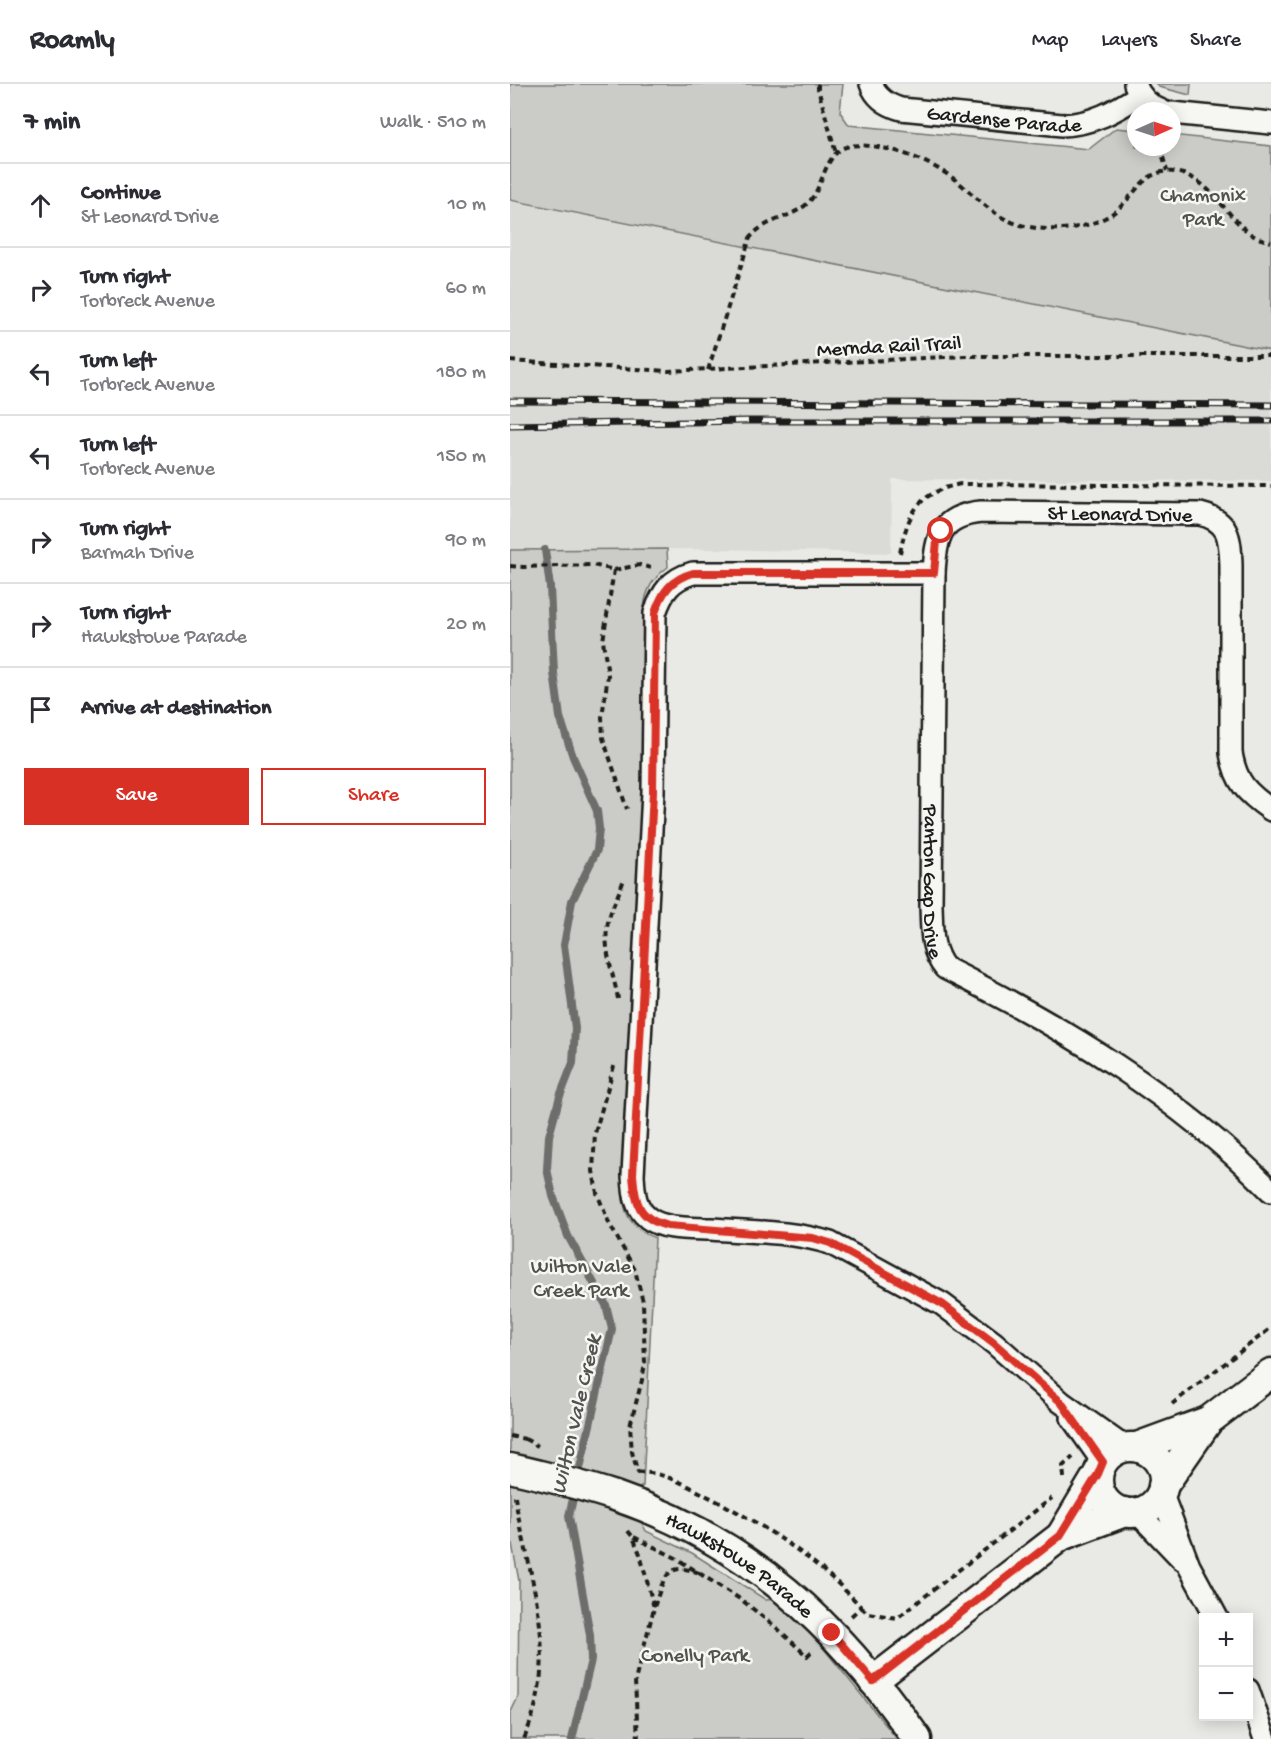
<!DOCTYPE html>
<html lang="en">
<head>
<meta charset="utf-8">
<style>
  body { margin:0; font-family:"Gochi Hand",sans-serif; background:#f2f2f3; color:#2b2b33 }
  .controls { position:absolute; right:18px; bottom:18px; display:grid; overflow:hidden; border-radius:0px; box-shadow:0 3px 15px #0003 }
  .controls button { width:54px; height:54px; display:grid; place-items:center; padding:0; border:0; border-bottom:2px solid #e1e1e2; background:#fff; color:#2b2b33; font:30px sans-serif }
  .compass { position:absolute; left:617px; top:18px; width:54px; height:54px; border-radius:50%; background:#fff; box-shadow:0 3px 15px #0003; rotate:87deg }
  .stop { position:absolute; width:18px; height:18px; margin:-14px; border:4px solid #d93025; border-radius:50%; background:#fff }
  .stop.end { background:#d93025; border-color:#fff; box-shadow:0 2px 6px #0008 }
  .list { margin:0; padding:0; list-style:none }
  h2 { display:flex; justify-content:space-between; align-items:center; height:78px; margin:0; padding:0 24px; font-size:26px }
  h2 small { font-size:20px; font-weight:400; color:#7c7c81 }
  .list li { display:grid; grid-template-columns:39px 1fr auto; gap:18px; align-items:center; box-sizing:border-box; height:84px; padding:0 24px; border-top:2px solid #e1e1e2 }
  .list b { display:block; font-size:22px; white-space:nowrap }
  .list p { margin:0; font-size:20px; white-space:nowrap; color:#7c7c81 }
  .list em { font-size:20px; font-style:normal; color:#7c7c81 }
  .actions { display:flex; gap:12px; padding:18px 24px }
  .actions a { flex:1; padding:14px 0; border:2px solid #d93025; border-radius:0px; text-align:center; font-size:21px; color:#d93025 }
  .actions .main { background:#d93025; color:#fff }
  .icon { flex:none; width:33px; height:33px; fill:none; stroke:currentColor; stroke-width:2; stroke-linecap:round; stroke-linejoin:round }
  .map { position:relative; flex:none; width:761px; height:1655px; overflow:hidden }
  header { display:flex; align-items:center; gap:36px; box-sizing:border-box; height:84px; padding:0 30px; background:#fff; border-bottom:2px solid #e1e1e2 }
  header strong { font-size:28px }
  nav { display:flex; gap:33px; margin-inline-start:auto; font-size:21px }
  main { display:flex }
  aside { flex:1; background:#fff }
  .map>svg:first-child { display:block }
</style>
</head>
<body>
<header>
<strong>Roamly</strong>
<nav><a>Map</a><a>Layers</a><a>Share</a></nav>
</header>
<main>
<aside>
<h2>7 min<small>Walk · 510 m</small></h2>
<ul class="list">
<li><svg class="icon" aria-label="ahead" viewBox="0 0 24 24"><path d="M12 20V5M6 11l6-6 6 6"/></svg><div><b>Continue</b><p>St Leonard Drive</p></div><em>10 m</em></li>
<li><svg class="icon" aria-label="right" viewBox="0 0 24 24"><path d="M7 20v-9h11M14 6l5 5-5 5"/></svg><div><b>Turn right</b><p>Torbreck Avenue</p></div><em>60 m</em></li>
<li><svg class="icon" aria-label="left" viewBox="0 0 24 24"><path d="M17 20v-9H6M10 6l-5 5 5 5"/></svg><div><b>Turn left</b><p>Torbreck Avenue</p></div><em>180 m</em></li>
<li><svg class="icon" aria-label="left" viewBox="0 0 24 24"><path d="M17 20v-9H6M10 6l-5 5 5 5"/></svg><div><b>Turn left</b><p>Torbreck Avenue</p></div><em>150 m</em></li>
<li><svg class="icon" aria-label="right" viewBox="0 0 24 24"><path d="M7 20v-9h11M14 6l5 5-5 5"/></svg><div><b>Turn right</b><p>Barmah Drive</p></div><em>90 m</em></li>
<li><svg class="icon" aria-label="right" viewBox="0 0 24 24"><path d="M7 20v-9h11M14 6l5 5-5 5"/></svg><div><b>Turn right</b><p>Hawkstowe Parade</p></div><em>20 m</em></li>
<li><svg class="icon" aria-label="arrive" viewBox="0 0 24 24"><path d="M6 21V4h12l-3 4 3 4H6"/></svg><div><b>Arrive at destination</b></div></li>
</ul>
<div class="actions"><a class="main">Save</a><a>Share</a></div>
</aside>
<div class="map">
<svg width="761" height="1655" viewBox="0 0 761 1655">
  <rect width="100%" height="100%" fill="#e9e9e5"/>
  <filter id="ink" filterUnits="userSpaceOnUse"><feTurbulence type="fractalNoise" baseFrequency=".0167" numOctaves="2"/><feDisplacementMap in="SourceGraphic" scale="12" xChannelSelector="R" yChannelSelector="G"/><feConvolveMatrix kernelMatrix="1 2 1 2 8 2 1 2 1" color-interpolation-filters="sRGB"/></filter>
  <g filter="url(#ink)">
    <path fill="#dadad6" d="M 0,116 L 761,267 L 761,397 L 382,395 L 381,469 L 205,465 L 0,466 Z"/>
    <path fill="#cbcbc7" stroke="#747472" stroke-width="1.5" d="M 0,0 L 333,0 L 330,28 L 339,41 L 579,65 L 606,44 L 626,46 L 626,63 L 662,63 L 662,51 L 761,62 L 761,267 L 0,116 Z
      M 647,0 L 681,0 L 680,11 L 649,3 Z
      M 157,465 L 158,483 C 143,494 136,505 134,524 L 132,732 L 112,1101 C 112,1126 119,1145 145,1154 L 133,1402 L 126,1406 L 0,1371 L 0,466 Z
      M 0,1397 L 102,1424 L 130,1435 L 136,1447 L 182,1469 L 256,1516 L 267,1515 L 298,1545 L 387,1655 L 0,1655 L 0,1630 L 8,1613 L 9,1497 L 0,1449 Z"/>
    <g fill="none" stroke-linecap="round" stroke-linejoin="round">
      <path stroke="#6d6d6c" stroke-width="8" d="M 35,466 L 40,503 L 44,589 L 50,633 L 63,673 L 87,727 L 89,744 L 87,766 L 62,817 L 54,861 L 65,944 L 63,979 L 50,1012 L 39,1052 L 37,1085 L 43,1112 L 58,1152 L 96,1221 L 102,1245 L 59,1432 L 80,1551 L 81,1576 L 62,1655"/>
      <g stroke="#1c1c1c" stroke-width="26">
        <g id="street">
          <path id="s1" d="M 361,0 C 366,14 377,21 391,25 L 552,41 C 583,40 605,27 630,11"/>
          <path d="M 625,0 C 630,13 638,22 652,27"/>
          <path d="M 662,29 L 761,39"/>
          <path d="M 424,489 L 183,489 C 161,495 152,508 145,529 L 143,708 L 123,1091 C 124,1107 124,1123 138,1134 C 154,1146 181,1144 201,1145 C 240,1148 282,1147 320,1159 L 432,1220 L 484,1259 L 551,1318 L 614,1363"/>
          <path id="s2" d="M 761,726 C 737,709 726,699 721,669 L 721,481 C 720,455 720,437 690,430 L 471,428 C 430,432 426,452 424,489 L 421,821 C 422,843 420,866 435,884 C 553,943 668,1012 761,1107"/>
          <path d="M 562,1334 L 593,1378"/>
          <path d="M 651,1408 L 679,1482 L 707,1534"/>
          <path d="M 627,1428 L 672,1475"/>
          <path d="M 738,1606 L 755,1655"/>
        </g>
      </g>
      <g stroke="#1c1c1c" stroke-width="33">
        <g id="secondary">
          <path d="M 627,1363 L 698,1337 L 761,1289"/>
          <circle cx="621" cy="1396" r="33"/>
          <path id="s3" d="M 0,1384 C 35,1392 71,1401 105,1412 C 240,1458 327,1540 407,1655"/>
          <path d="M 653,1402 L 698,1337"/>
          <path d="M 551,1452 L 588,1390"/>
          <path d="M 363,1597 L 551,1452 L 615,1428"/>
        </g>
      </g>
      <path stroke="#1c1c1c" stroke-width="4" stroke-dasharray="6 4.5" stroke-linecap="butt" d="M 308,0 L 308,5 L 326,69
        M 650,63 L 657,87
        M 0,277 L 158,287 L 455,272 L 761,272
        M 198,286 L 240,154 C 254,135 280,135 297,120 C 313,105 312,79 330,66 C 339,60 350,61 361,62 C 387,65 415,76 437,90 C 467,110 482,137 520,143 C 547,148 580,145 603,129 C 628,111 635,78 673,90 C 704,100 718,136 744,152 C 749,155 756,156 761,158
        M 390,469 C 398,429 408,408 451,400 L 761,402
        M 0,482 L 13,483 L 83,481 L 104,486 L 130,481 L 145,485
        M 104,486 L 93,557 L 98,591 L 92,633 L 93,654 L 117,725
        M 108,915 C 104,891 94,869 97,844 C 99,827 109,811 114,795
        M 104,982 L 85,1049 L 83,1087 L 87,1109 L 99,1139 L 125,1186 L 133,1218 L 135,1280 L 132,1296 L 120,1342 L 122,1368 L 128,1389
        M 662,1320 L 761,1244
        M 0,1352 L 15,1355
        M 15,1355 L 28,1362
        M 127,1389 C 151,1386 176,1401 197,1412 C 254,1441 308,1475 351,1523 L 340,1533
        M 554,1394 L 553,1382 L 563,1373
        M 5,1412 C 7,1430 12,1448 16,1466 C 31,1535 43,1587 14,1655
        M 118,1447 L 123,1453 L 130,1470 L 144,1524 L 125,1597 L 128,1655
        M 124,1453 L 166,1474 L 189,1489 C 155,1476 154,1496 144,1523
        M 189,1489 L 233,1517 L 268,1545 L 297,1572 L 303,1566
        M 351,1523 L 358,1529 L 387,1534 L 542,1414"/>
      <use href="#street" stroke="#f6f6f2" stroke-width="21"/>
      <use href="#secondary" stroke="#f6f6f2" stroke-width="28"/>
      <g stroke="#1c1c1c" stroke-width="7">
        <path id="rail" d="M 0,317 L 761,321
          M 0,341 L 237,337 L 761,337"/>
      </g>
      <use href="#rail" stroke="#f6f6f2" stroke-width="4.5" stroke-dasharray="14" stroke-linecap="butt"/>
    </g>
  </g>
  <g fill="none" stroke-linecap="round" stroke-linejoin="round" filter="url(#ink)">
    <path stroke="#d93025" stroke-width="8" d="M 322,1549 L 363,1597 L 550,1452 L 588,1390 L 593,1378 L 551,1318 L 484,1259 L 432,1220 L 320,1159 L 303,1154 L 158,1142 C 128,1135 125,1118 123,1091 L 143,708 L 145,529 C 152,508 161,495 183,489 L 424,489 L 427,457 L 431,447"/>
  </g>
  <g text-anchor="middle" stroke-width="5" stroke-linejoin="round" paint-order="stroke">
    <g font-size="21" fill="#1c1c1c" stroke="#f6f6f2">
      <text dy="7" stroke="none"><textPath href="#s1" startOffset="144">Gardense Parade</textPath></text>
      <text transform="translate(379 261) rotate(-3)" y="7">Mernda Rail Trail</text>
      <text transform="translate(610 429) rotate(1)" y="7">St Leonard Drive</text>
      <text dy="7" stroke="none"><textPath href="#s2" startOffset="942">Panton Gap Drive</textPath></text>
      <text dy="7" stroke="none"><textPath href="#s3" startOffset="252">Hawkstowe Parade</textPath></text>
    </g>
    <g font-size="21" fill="#51514f" stroke="#f6f6f2">
      <text x="693" y="117">Chamonix<tspan x="693" dy="24">Park</tspan></text>
      <text x="71" y="1188">Wilton Vale<tspan x="71" dy="24">Creek Park</tspan></text>
      <text x="185" y="1577">Conelly Park</text>
    </g>
    <g font-size="22" font-style="italic" fill="#525251" stroke="#f6f6f2">
      <text transform="translate(64 1330) rotate(-77)" y="8">Wilton Vale Creek</text>
    </g>
  </g>
</svg>
<div class="controls">
<button>+</button>
<button>−</button>
</div>
<svg class="compass" viewBox="-18 -18 36 36"><path d="M0-13l5 13h-10z" fill="#e53935"/><path d="M0 13l5-13h-10z" fill="#7c7c81"/></svg>
<div class="stop" style="left:431px;top:447px"></div>
<div class="stop end" style="left:322px;top:1549px"></div>
</div>
</main>
</body>
</html>
